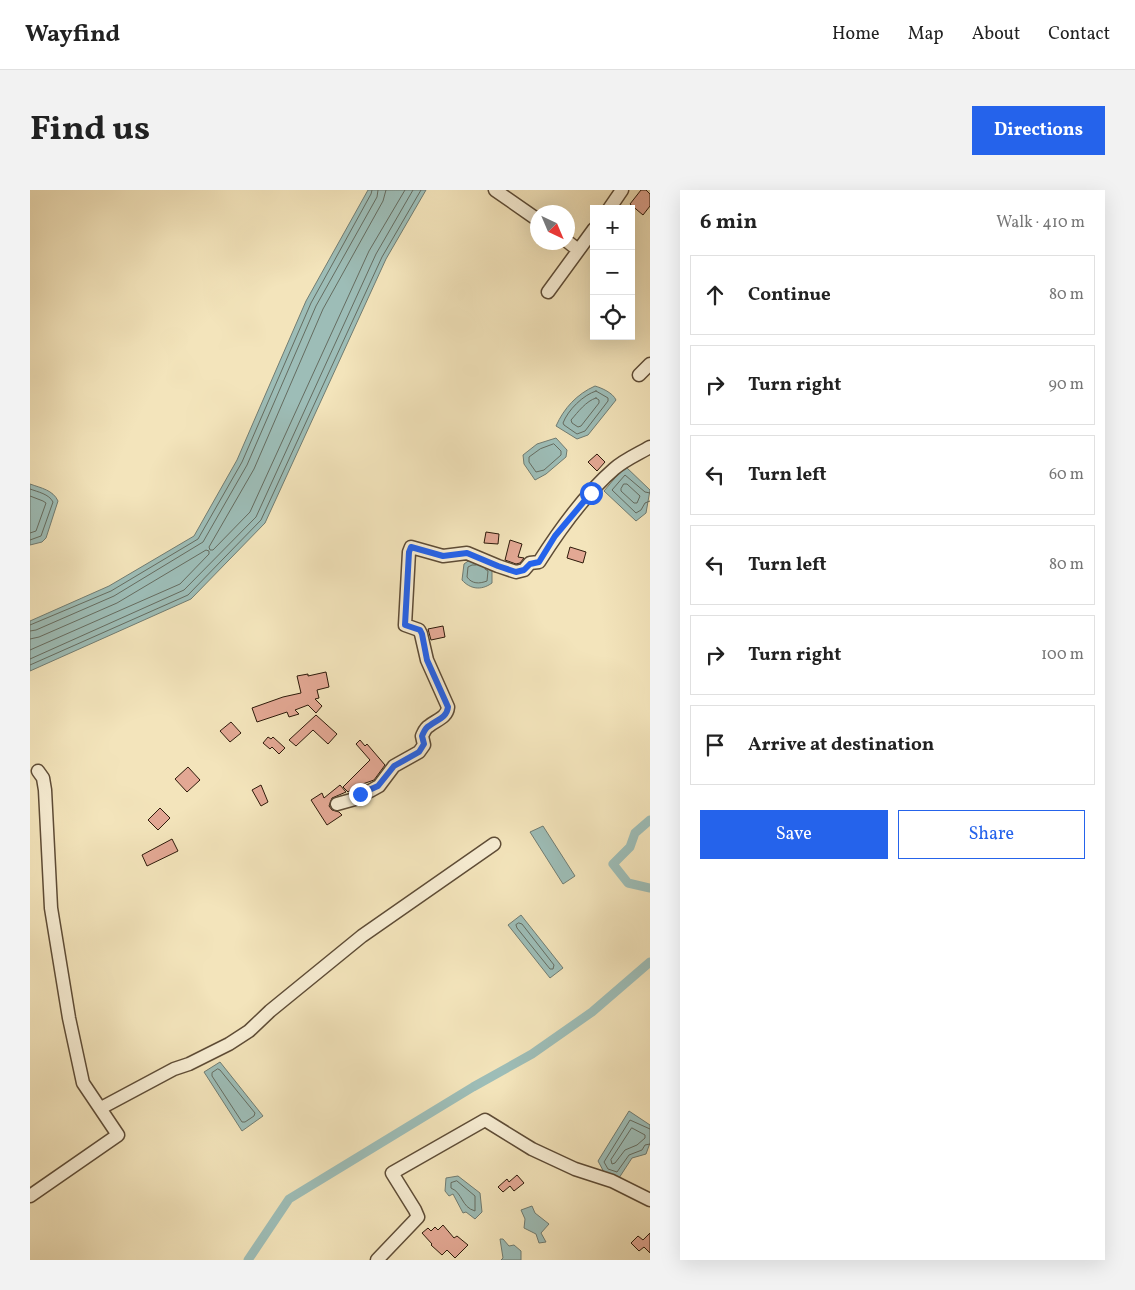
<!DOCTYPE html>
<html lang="en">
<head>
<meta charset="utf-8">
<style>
  body { margin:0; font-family:Vollkorn,serif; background:#f2f2f2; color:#222 }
  .controls { position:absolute; right:15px; top:15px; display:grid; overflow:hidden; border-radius:0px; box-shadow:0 5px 20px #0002 }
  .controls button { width:45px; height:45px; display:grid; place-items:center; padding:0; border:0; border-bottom:1px solid #e0e0e0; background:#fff; color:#222; font:25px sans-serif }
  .compass { position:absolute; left:500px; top:15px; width:45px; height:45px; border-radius:50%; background:#fff; box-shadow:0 5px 20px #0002; rotate:136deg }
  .stop { position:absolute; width:15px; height:15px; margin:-11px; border:4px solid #2563eb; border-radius:50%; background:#fff }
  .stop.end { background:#2563eb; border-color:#fff; box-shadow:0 1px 5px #0008 }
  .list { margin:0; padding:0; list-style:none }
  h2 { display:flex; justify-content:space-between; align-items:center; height:65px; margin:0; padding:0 20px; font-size:21px }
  h2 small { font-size:16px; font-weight:400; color:#767676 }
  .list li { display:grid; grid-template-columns:32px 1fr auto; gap:15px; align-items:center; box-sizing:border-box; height:80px; margin:0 10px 10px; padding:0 10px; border:1px solid #e0e0e0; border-radius:0px }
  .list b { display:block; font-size:19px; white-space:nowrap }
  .list em { font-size:16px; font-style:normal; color:#767676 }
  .actions { display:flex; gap:10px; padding:15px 20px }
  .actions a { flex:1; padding:11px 0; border:1px solid #2563eb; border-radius:0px; text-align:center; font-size:18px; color:#2563eb }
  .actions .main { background:#2563eb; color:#fff }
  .icon { flex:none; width:28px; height:28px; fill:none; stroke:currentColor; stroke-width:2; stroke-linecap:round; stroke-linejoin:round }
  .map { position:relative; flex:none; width:620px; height:1070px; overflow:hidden; border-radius:0px }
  header { display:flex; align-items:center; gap:30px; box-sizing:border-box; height:70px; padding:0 25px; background:#fff; border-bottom:1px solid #e0e0e0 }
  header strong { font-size:24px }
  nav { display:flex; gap:28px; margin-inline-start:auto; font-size:18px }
  .intro { display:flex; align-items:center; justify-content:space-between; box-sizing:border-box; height:120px; padding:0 30px }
  h1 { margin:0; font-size:35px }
  .button { padding:12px 22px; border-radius:0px; background:#2563eb; color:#fff; font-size:18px; font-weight:700 }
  main { display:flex; gap:30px; padding:0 30px }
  aside { flex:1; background:#fff; border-radius:0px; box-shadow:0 5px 20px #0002 }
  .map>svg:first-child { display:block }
</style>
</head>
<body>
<header>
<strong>Wayfind</strong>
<nav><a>Home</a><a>Map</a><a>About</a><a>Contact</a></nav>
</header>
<div class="intro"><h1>Find us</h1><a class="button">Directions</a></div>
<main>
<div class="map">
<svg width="620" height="1070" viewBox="0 0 620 1070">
  <rect width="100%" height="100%" fill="#f3e4bb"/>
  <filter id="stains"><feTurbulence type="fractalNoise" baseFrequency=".004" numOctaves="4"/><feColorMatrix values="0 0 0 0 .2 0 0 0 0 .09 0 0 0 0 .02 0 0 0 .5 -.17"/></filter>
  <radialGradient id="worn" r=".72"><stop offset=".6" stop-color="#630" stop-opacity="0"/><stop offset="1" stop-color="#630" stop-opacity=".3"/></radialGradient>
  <path fill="#9dbdb7" stroke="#707c72" d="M 338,0 L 396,0 L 356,69 L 235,333 L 161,409 L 0,481 L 0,431 L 79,396 L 164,346 L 207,270 L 276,111 Z
    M 565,196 C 572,198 583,203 586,210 L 558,245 L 547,249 L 526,236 C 534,218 547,204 565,196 Z
    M 526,248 L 537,260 L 536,267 L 516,284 L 505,290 L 494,274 L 493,265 L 507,254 Z
    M 595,276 L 620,300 L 616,323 L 606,331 L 574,301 Z
    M 0,294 C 11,298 23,300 28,311 L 16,348 L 12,352 L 0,355 Z
    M 441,369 L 462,377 L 462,393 C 451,401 440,399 432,390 L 434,374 Z
    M 513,636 L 545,686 L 533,694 L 500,642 Z
    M 491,725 L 533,778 L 520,788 L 478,735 Z
    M 190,872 L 233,926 L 212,941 L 174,882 Z
    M 599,921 L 620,935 L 620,953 L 616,964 L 602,968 L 589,988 L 575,984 L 568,971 Z
    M 428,986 L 450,1003 L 452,1022 L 445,1029 L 436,1022 L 433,1023 L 423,1004 L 419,1006 L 415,1001 L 416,988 Z
    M 502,1016 L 505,1023 L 519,1034 L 511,1043 L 516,1052 L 509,1053 L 506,1044 L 494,1038 L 495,1029 L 491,1020 Z
    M 470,1049 L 473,1049 L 479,1056 L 484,1055 L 491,1061 L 491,1070 L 471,1070 L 473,1068 Z"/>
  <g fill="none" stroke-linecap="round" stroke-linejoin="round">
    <path stroke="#656c60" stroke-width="1" d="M 356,0 L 353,11 L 293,119 L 224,279 L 179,357 L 180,360 L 183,360 L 220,322 L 339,61 L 375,0
      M 566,201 L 578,208 L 578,211 L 555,241 L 547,244 L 534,235 L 533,233 C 538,220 553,205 566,201 Z
      M 566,208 L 569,210 L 569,213 L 551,236 L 548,237 L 542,233 L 541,230 C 548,222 556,211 566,208 Z
      M 524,254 L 531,261 L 531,265 L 514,280 L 506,282 L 499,272 L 499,267 L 510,259 Z
      M 594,294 L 597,294 L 610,306 L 607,313 L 604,313 L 591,301 L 591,299 Z
      M 0,299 C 8,302 19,304 23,312 L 11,346 L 0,350
      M 620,303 L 615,302 L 595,285 L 582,300 L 606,323 L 611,320 L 615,313 L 620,311
      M 0,306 L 13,311 L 16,313 L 6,341 L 0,343
      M 446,375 L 442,375 L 438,377 L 437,387 C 442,394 449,394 457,391 L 458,381 L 455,379
      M 0,435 L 81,401 L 168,349 L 212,272 L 281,113 L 341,4 L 342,0
      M 0,441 L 6,440 L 84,406 L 173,352 L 217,275 L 286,116 L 347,7 L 348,0
      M 0,449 L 9,447 L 87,413 L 176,360 L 179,361 L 179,364 L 150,394 L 0,460
      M 0,469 L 154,400 L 226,327 L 346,64 L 383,0
      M 0,475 L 158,405 L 231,330 L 352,67 L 391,0
      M 489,733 L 492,734 L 524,775 L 523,779 L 520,779 L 487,738 L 486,735 Z
      M 188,879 L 190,880 L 225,923 L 224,926 L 215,932 L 212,932 L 182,886 L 182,883 Z
      M 602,938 L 615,945 L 615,948 L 607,955 L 595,960 L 585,973 L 582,974 L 581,970 Z
      M 620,939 L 600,930 L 574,972 L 578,979 L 587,982 L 599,965 L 612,960 L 615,955 L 620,954
      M 427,991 L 445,1006 L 445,1021 C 431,1017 433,1003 421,998 L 421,993 Z"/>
    <path stroke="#9dbdb7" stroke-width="9" d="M 620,630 L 605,643 L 600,657 L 583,674 L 598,693 L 620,698
      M 218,1070 L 259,1009 L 443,897 L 502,864 L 562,822 L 620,772"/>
  </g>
  <path fill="#e3a894" stroke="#2d1a0a" d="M 611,0 L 616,0 L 620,4 L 620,16 L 613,25 L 600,14 Z
    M 567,264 L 575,272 L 567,281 L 558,272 Z
    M 456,342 L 469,344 L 468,354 L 454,353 Z
    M 480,350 L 492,354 L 488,367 L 494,368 L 490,373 L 486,374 L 475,370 Z
    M 540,357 L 556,362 L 553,373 L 537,368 Z
    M 413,436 L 415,447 L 401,450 L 398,439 Z
    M 296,482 L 299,497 L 287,500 L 289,508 L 285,509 L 292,516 L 286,523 L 278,515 L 265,520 L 269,524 L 259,527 L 257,522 L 227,532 L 222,518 L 253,507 L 271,503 L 267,486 L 278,484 L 278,486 Z
    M 286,525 L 307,544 L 298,554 L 283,540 L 266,556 L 259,550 Z
    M 201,532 L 211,543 L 200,552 L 190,541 Z
    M 238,547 L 241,549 L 243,547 L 255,558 L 249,564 L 242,557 L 240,559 L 233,553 Z
    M 330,550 L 335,556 L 337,554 L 355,575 L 344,590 L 327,596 L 318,602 L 313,597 L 340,570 L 326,554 Z
    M 158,577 L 170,590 L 157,602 L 145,589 Z
    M 231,595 L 238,612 L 231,616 L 222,600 Z
    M 310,595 L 316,602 L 302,608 L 299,616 L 302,620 L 309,622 L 312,625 L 297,635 L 281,610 L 292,603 L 294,608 Z
    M 130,618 L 140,628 L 128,640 L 118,630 Z
    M 142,649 L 148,661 L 117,676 L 112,665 Z
    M 487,985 L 494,993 L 484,1001 L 480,996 L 473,1002 L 468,997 L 477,989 L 479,992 Z
    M 413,1035 L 424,1048 L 427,1046 L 438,1055 L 425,1068 L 417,1060 L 412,1065 L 401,1055 L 402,1054 L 392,1043 L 398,1038 L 401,1041 L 405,1037 L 408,1040 Z
    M 620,1043 L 620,1063 L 614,1057 L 609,1061 L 601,1053 L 608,1046 L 613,1050 Z"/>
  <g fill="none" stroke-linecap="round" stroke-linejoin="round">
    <g stroke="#5e4c36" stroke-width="15">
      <path id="minor" d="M 465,0 L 508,30
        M 579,19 L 592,0
        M 538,52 L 548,60
        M 518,102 L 564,39
        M 609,185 L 620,174
        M 307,614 L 325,609 L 330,604 L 340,601 L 349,596 L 364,576 L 389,562 L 394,555 L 392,546 C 394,542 395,538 399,536 C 406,530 417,528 418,517 L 397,470 L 391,444 L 389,440 L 375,435 L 379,362 L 381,357 L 413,366 L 437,363 L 468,376 L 486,382 L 494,380 L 500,373 L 509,372 C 530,339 554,305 584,279 C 594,270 608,264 620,257
        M 71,918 L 144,879 L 159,874 L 199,854 L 219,841 L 240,821 L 332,746 L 464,654
        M 0,1006 L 88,945 L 53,893 L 39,828 L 21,718 L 15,600 L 13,588 L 8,581
        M 347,1070 L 388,1027 L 385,1020 L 362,983 L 455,930 L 502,959 L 545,979 L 582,991 L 620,1010"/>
    </g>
    <use href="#minor" stroke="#f7edd3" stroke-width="12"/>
  </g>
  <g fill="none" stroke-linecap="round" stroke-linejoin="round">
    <path stroke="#2563eb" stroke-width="6" d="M 330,604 L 348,596 L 364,576 L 389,562 L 394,554 L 392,546 C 394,542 395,538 399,536 C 406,530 417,528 418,517 L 397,470 L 392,444 L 390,440 L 375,435 L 379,362 L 381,357 L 413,366 L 437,363 L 468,376 L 486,382 L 494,380 L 500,374 L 509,372 L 525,346 L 561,303"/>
  </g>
  <rect width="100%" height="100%" filter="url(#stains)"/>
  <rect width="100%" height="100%" fill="url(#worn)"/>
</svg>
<div class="controls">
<button>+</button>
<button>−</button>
<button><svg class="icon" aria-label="locate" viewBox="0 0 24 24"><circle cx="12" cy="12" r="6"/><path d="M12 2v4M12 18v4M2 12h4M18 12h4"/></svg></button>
</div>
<svg class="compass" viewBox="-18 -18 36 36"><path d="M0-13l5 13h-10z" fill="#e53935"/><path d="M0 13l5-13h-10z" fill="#767676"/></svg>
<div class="stop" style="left:561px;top:303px"></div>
<div class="stop end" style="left:330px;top:604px"></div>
</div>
<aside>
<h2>6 min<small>Walk · 410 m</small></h2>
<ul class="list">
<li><svg class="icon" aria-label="ahead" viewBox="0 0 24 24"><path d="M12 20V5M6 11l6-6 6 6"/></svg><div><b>Continue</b></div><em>80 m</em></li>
<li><svg class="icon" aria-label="right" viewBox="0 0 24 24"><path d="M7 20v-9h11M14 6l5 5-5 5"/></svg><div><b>Turn right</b></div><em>90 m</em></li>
<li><svg class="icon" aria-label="left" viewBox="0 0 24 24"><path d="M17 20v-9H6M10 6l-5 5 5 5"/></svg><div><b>Turn left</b></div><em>60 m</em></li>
<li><svg class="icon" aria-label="left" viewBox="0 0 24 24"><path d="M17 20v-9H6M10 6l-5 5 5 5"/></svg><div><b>Turn left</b></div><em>80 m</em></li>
<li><svg class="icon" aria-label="right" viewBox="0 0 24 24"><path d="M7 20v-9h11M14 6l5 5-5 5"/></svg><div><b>Turn right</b></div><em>100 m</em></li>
<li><svg class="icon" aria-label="arrive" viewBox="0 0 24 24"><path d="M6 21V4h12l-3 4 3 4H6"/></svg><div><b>Arrive at destination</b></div></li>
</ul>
<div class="actions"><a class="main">Save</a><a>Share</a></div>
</aside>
</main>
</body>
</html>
